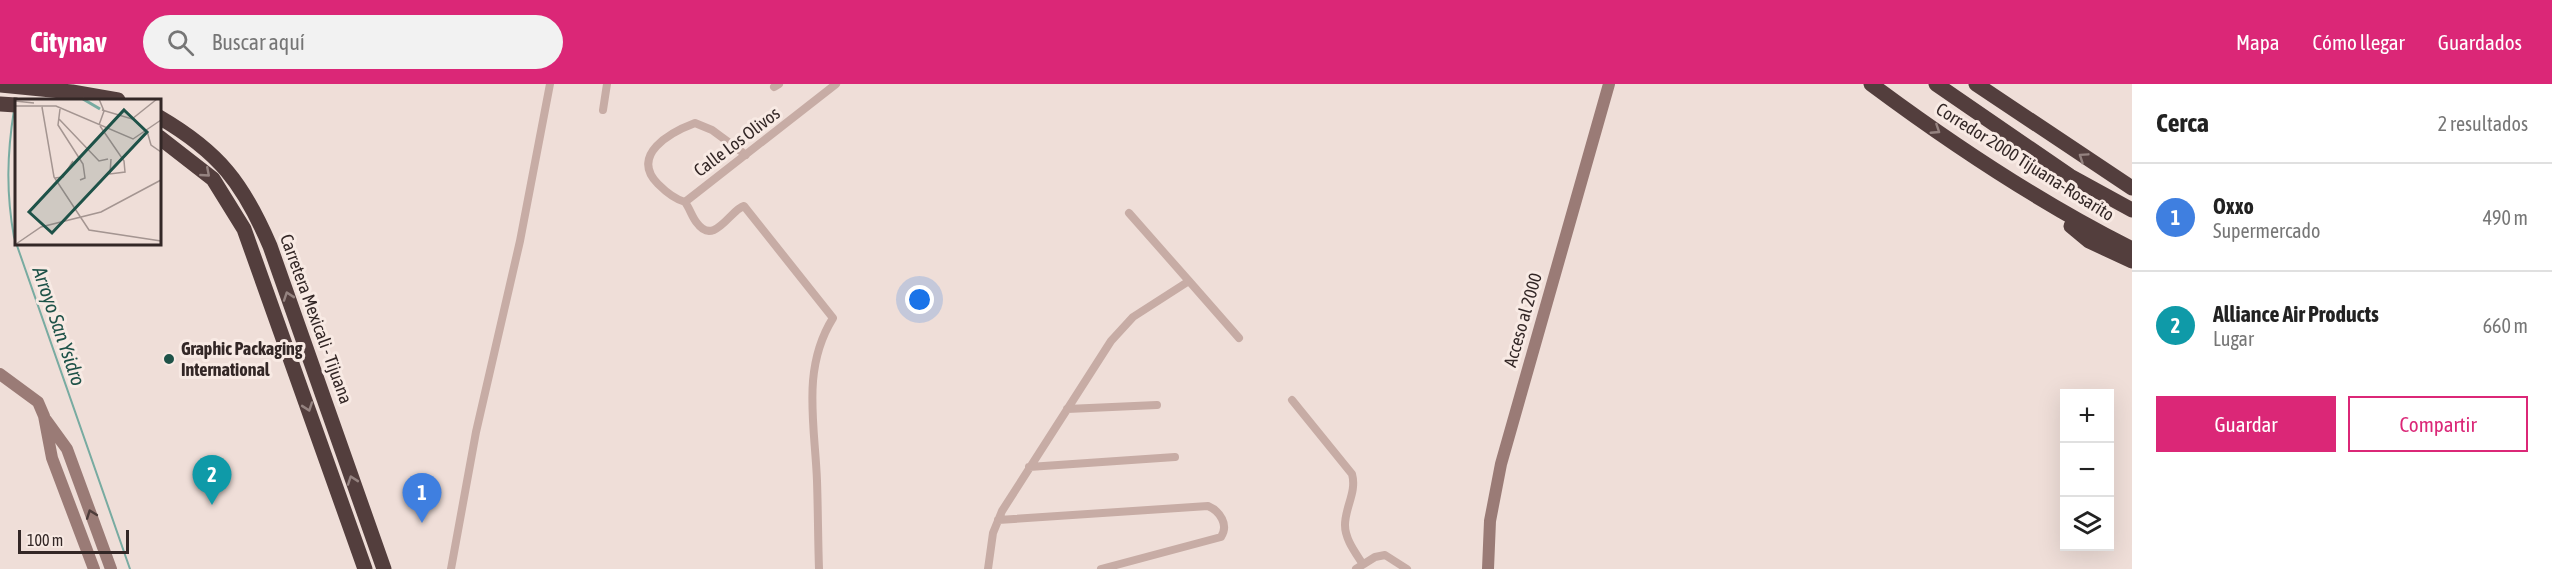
<!DOCTYPE html>
<html lang="es">
<head>
<meta charset="utf-8">
<style>
  body { margin:0; font-family:"Asap Condensed",sans-serif; background:#f2f2f2; color:#222 }
  .controls { position:absolute; right:18px; bottom:18px; display:grid; overflow:hidden; border-radius:0px; box-shadow:0 6px 24px #0002 }
  .controls button { width:54px; height:54px; display:grid; place-items:center; padding:0; border:0; border-bottom:2px solid #e0e0e0; background:#fff; color:#222; font:30px sans-serif }
  .scale { position:absolute; left:18px; bottom:15px; width:111px; box-sizing:border-box; padding-left:6px; border:3px solid #332726; border-top:0; font-size:16px; line-height:21px; white-space:nowrap; color:#332726; -webkit-text-stroke:4px #f8eae4; paint-order:stroke }
  .you { position:absolute; left:920px; top:216px; width:21px; height:21px; margin:-15px; border:4px solid #fff; border-radius:50%; background:#1a73e8; box-shadow:0 0 0 9px #1a73e833 }
  .badge { display:grid; place-items:center; width:39px; height:39px; border-radius:50%; background:#db2777; color:#fff; font-size:20px; font-weight:700 }
  .pin { position:absolute; translate:-50% -50px; filter:drop-shadow(0 2px 3px #0008) }
  .pin::after { content:''; position:absolute; top:32px; width:21px; height:18px; background:inherit; clip-path:polygon(0 0,100% 0,50% 100%) }
  .list { margin:0; padding:0; list-style:none }
  h2 { display:flex; justify-content:space-between; align-items:center; height:78px; margin:0; padding:0 24px; font-size:26px }
  h2 small { font-size:20px; font-weight:400; color:#767676 }
  .list li { display:grid; grid-template-columns:39px 1fr auto; gap:18px; align-items:center; box-sizing:border-box; height:108px; padding:0 24px; border-top:2px solid #e0e0e0 }
  .list b { display:block; font-size:22px; white-space:nowrap }
  .list p { margin:0; font-size:20px; white-space:nowrap; color:#767676 }
  .list em { font-size:20px; font-style:normal; color:#767676 }
  .actions { display:flex; gap:12px; padding:18px 24px }
  .actions a { flex:1; padding:14px 0; border:2px solid #db2777; border-radius:0px; text-align:center; font-size:21px; color:#db2777 }
  .actions .main { background:#db2777; color:#fff }
  .icon { flex:none; width:33px; height:33px; fill:none; stroke:currentColor; stroke-width:2; stroke-linecap:round; stroke-linejoin:round }
  .map { position:relative; flex:none; width:2132px; height:485px; overflow:hidden }
  header { display:flex; align-items:center; gap:36px; box-sizing:border-box; height:84px; padding:0 30px; background:#db2777; color:#fff }
  header strong { font-size:28px }
  nav { display:flex; gap:33px; margin-inline-start:auto; font-size:21px }
  .search { width:420px; height:54px; background:#f2f2f2; display:flex; align-items:center; gap:15px; box-sizing:border-box; padding:0 21px; border-radius:33px; color:#767676; font-size:22px }
  main { display:flex }
  aside { flex:1; background:#fff }
  .map>svg:first-child { display:block }
</style>
</head>
<body>
<header>
<strong>Citynav</strong>
<div class="search"><svg class="icon" aria-label="search" viewBox="0 0 24 24"><circle cx="10" cy="10" r="6"/><path d="M15 15l6 6"/></svg>Buscar aquí</div>
<nav><a>Mapa</a><a>Cómo llegar</a><a>Guardados</a></nav>
</header>
<main>
<div class="map">
<svg width="2132" height="485" viewBox="0 0 2132 485">
  <rect width="100%" height="100%" fill="#efded8"/>
  <g fill="none" stroke-linecap="round" stroke-linejoin="round">
    <path stroke="#78aba1" stroke-width="2" d="M 14,26 C 7,70 6,109 14,153 L 130,485"/>
    <path stroke="#c7aca5" stroke-width="8" d="M 774,3 L 779,0
      M 603,26 L 607,0
      M 685,118 C 690,125 692,133 697,139 C 714,163 731,125 744,122 L 833,234 C 801,285 815,341 817,397 C 818,426 818,456 819,485
      M 685,118 L 836,0
      M 685,118 C 674,115 666,108 658,100 C 629,71 671,48 695,39 L 712,46 L 746,71
      M 1129,129 L 1189,197
      M 1292,316 L 1352,390 C 1357,408 1345,423 1345,441 C 1345,455 1355,468 1362,479
      M 1067,325 L 1157,321
      M 1029,383 L 1175,373
      M 998,436 L 1208,422 C 1220,427 1229,441 1221,453 L 1101,485
      M 451,485 L 476,348 L 520,157 L 550,0
      M 988,485 L 993,449 L 1002,427 L 1111,257 L 1133,233 L 1189,197 L 1239,254
      M 1356,485 L 1375,473 L 1385,471 L 1407,485"/>
    <path stroke="#9a7b76" stroke-width="12" d="M 0,290 L 38,318 L 44,332 L 52,374 L 94,485
      M 46,336 L 67,365 L 111,485
      M 1488,485 L 1490,437 L 1501,380 L 1609,0"/>
    <path stroke="#533e3d" stroke-width="15" d="M 1871,0 C 1953,61 2040,119 2132,165
      M 1936,0 L 2070,92 L 2132,126
      M 1976,0 L 2132,104
      M 0,1 L 72,8 L 118,16
      M 0,20 L 16,21
      M 159,33 C 219,68 243,99 270,162 L 384,485
      M 159,53 L 213,95 L 244,145 L 365,485
      M 2071,142 L 2089,157 L 2132,177"/>
  </g>
  <defs><path id="oneway-chevron" d="M-2-3.5L2.5 0L-2 3.5" fill="none" stroke-width="1.6" stroke-linecap="round" stroke-linejoin="round" transform="scale(1.5)"/></defs>
  <g stroke="#958380">
    <use href="#oneway-chevron" transform="translate(1936 46) rotate(33)"/>
    <use href="#oneway-chevron" transform="translate(2083 73) rotate(-146)"/>
    <use href="#oneway-chevron" transform="translate(206 89) rotate(41)"/>
    <use href="#oneway-chevron" transform="translate(288 212) rotate(-109)"/>
    <use href="#oneway-chevron" transform="translate(308 323) rotate(71)"/>
    <use href="#oneway-chevron" transform="translate(352 396) rotate(-109)"/>
  </g>
  <use stroke="#4d3c3a" href="#oneway-chevron" transform="translate(91 430) rotate(-110)"/>
  <circle fill="#1e5248" stroke="#f8eae4" stroke-width="2" cx="169" cy="275" r="6"/>
  <g text-anchor="middle" stroke-width="6" stroke-linejoin="round" paint-order="stroke">
    <g font-size="18" fill="#332726" stroke="#f8eae4">
      <text transform="translate(737 58) rotate(-37)" y="6">Calle Los Olivos</text>
      <text transform="translate(2025 78) rotate(32)" y="6">Corredor 2000 Tijuana-Rosarito</text>
      <text transform="translate(316 235) rotate(70)" y="6">Carretera Mexicali - Tijuana</text>
      <text transform="translate(1523 236) rotate(-74)" y="6">Acceso al 2000</text>
    </g>
    <g font-size="18" font-weight="bold" fill="#332726" stroke="#f8eae4" text-anchor="start">
      <text x="181" y="271">Graphic Packaging<tspan x="181" dy="21">International</tspan></text>
    </g>
    <g font-size="20" font-style="italic" fill="#1e5248" stroke="#f8eae4">
      <text transform="translate(59 242) rotate(71)" y="7">Arroyo San Ysidro</text>
    </g>
  </g>
  <g transform="translate(15 15)">
    <rect width="146" height="146" fill="#efded8"/>
    <path fill="none" stroke="#78aba1" stroke-width="3" d="M 68,0 L 85,10"/>
    <path fill="none" stroke="#a49591" stroke-width="1.5" d="M 84,0 L 89,12 L 84,26M 0,2 L 19,4M 0,7 L 41,7 L 118,40 L 146,21M 27,8 L 39,78 L 74,131 L 146,142M 45,10 L 43,26 L 68,65 L 70,79 L 65,81M 87,11 L 117,20 L 142,0M 44,20 L 84,62 L 93,60M 85,27 L 109,62 L 110,73 L 95,75 L 96,60M 132,32 L 136,46 L 146,53M 40,79 L 48,78 L 58,62M 1,145 L 26,128 L 86,113 L 146,81"/>
    <path fill="#1e5248" fill-opacity="0.15" stroke="#1e5248" stroke-width="3" d="M 109,11 L 132,33 L 37,134 L 14,113 Z"/>
    <rect width="146" height="146" fill="none" stroke="#332726" stroke-width="3"/>
  </g>
</svg>
<div class="controls">
<button>+</button>
<button>−</button>
<button><svg class="icon" aria-label="layers" viewBox="0 0 24 24"><path d="M12 4l9 5-9 5-9-5zM3 14l9 5 9-5"/></svg></button>
</div>
<div class="scale">100 m</div>
<div class="you"></div>
<div class="pin badge" style="left:422px;top:439px;background:#3f7fe0">1</div>
<div class="pin badge" style="left:212px;top:421px;background:#0f9aa8">2</div>
</div>
<aside>
<h2>Cerca<small>2 resultados</small></h2>
<ul class="list">
<li><span class="badge" style="background:#3f7fe0">1</span><div><b>Oxxo</b><p>Supermercado</p></div><em>490 m</em></li>
<li><span class="badge" style="background:#0f9aa8">2</span><div><b>Alliance Air Products</b><p>Lugar</p></div><em>660 m</em></li>
</ul>
<div class="actions"><a class="main">Guardar</a><a>Compartir</a></div>
</aside>
</main>
</body>
</html>
